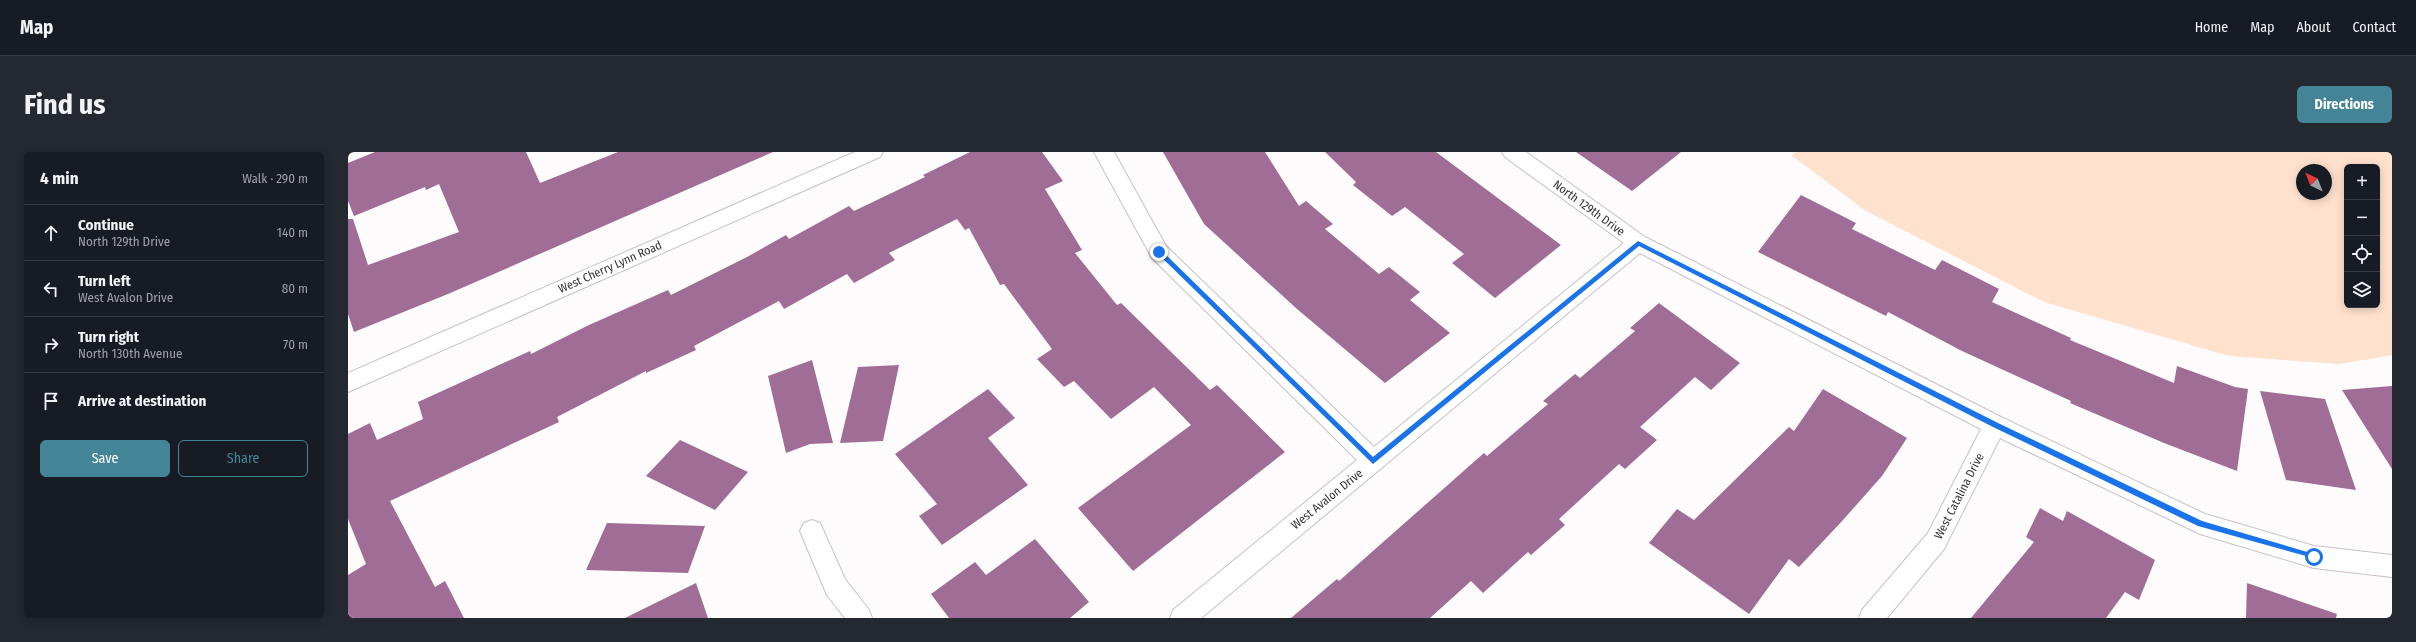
<!DOCTYPE html>
<html lang="en">
<head>
<meta charset="utf-8">
<style>
  body { margin:0; font-family:"Fira Sans Condensed",sans-serif; background:#242831; color:#f1f3f6 }
  .controls { position:absolute; right:12px; top:12px; display:grid; overflow:hidden; border-radius:6px; box-shadow:0 2px 10px #0003 }
  .controls button { width:36px; height:36px; display:grid; place-items:center; padding:0; border:0; border-bottom:1px solid #363941; background:#171b24; color:#f1f3f6; font:20px sans-serif }
  .compass { position:absolute; left:1948px; top:12px; width:36px; height:36px; border-radius:50%; background:#171b24; box-shadow:0 2px 10px #0003; rotate:317deg }
  .stop { position:absolute; width:12px; height:12px; margin:-9px; border:3px solid #1a73e8; border-radius:50%; background:#fff }
  .stop.end { background:#1a73e8; border-color:#fff; box-shadow:0 1px 4px #0008 }
  .list { margin:0; padding:0; list-style:none }
  h2 { display:flex; justify-content:space-between; align-items:center; height:52px; margin:0; padding:0 16px; font-size:17px }
  h2 small { font-size:13px; font-weight:400; color:#9ea1a6 }
  .list li { display:grid; grid-template-columns:26px 1fr auto; gap:12px; align-items:center; box-sizing:border-box; height:56px; padding:0 16px; border-top:1px solid #363941 }
  .list b { display:block; font-size:15px; white-space:nowrap }
  .list p { margin:0; font-size:13px; white-space:nowrap; color:#9ea1a6 }
  .list em { font-size:13px; font-style:normal; color:#9ea1a6 }
  .actions { display:flex; gap:8px; padding:12px 16px }
  .actions a { flex:1; padding:9px 0; border:1px solid #438497; border-radius:6px; text-align:center; font-size:14px; color:#438497 }
  .actions .main { background:#438497; color:#fff }
  .icon { flex:none; width:22px; height:22px; fill:none; stroke:currentColor; stroke-width:2; stroke-linecap:round; stroke-linejoin:round }
  .map { position:relative; flex:none; width:2044px; height:466px; overflow:hidden; border-radius:6px }
  header { display:flex; align-items:center; gap:24px; box-sizing:border-box; height:56px; padding:0 20px; background:#171b24; border-bottom:1px solid #363941 }
  header strong { font-size:19px }
  nav { display:flex; gap:22px; margin-inline-start:auto; font-size:14px }
  .intro { display:flex; align-items:center; justify-content:space-between; box-sizing:border-box; height:96px; padding:0 24px }
  h1 { margin:0; font-size:28px }
  .button { padding:10px 18px; border-radius:6px; background:#438497; color:#fff; font-size:14px; font-weight:700 }
  main { display:flex; gap:24px; padding:0 24px }
  aside { flex:1; background:#171b24; border-radius:6px; box-shadow:0 2px 10px #0003 }
  .map>svg:first-child { display:block }
</style>
</head>
<body>
<header>
<strong>Map</strong>
<nav><a>Home</a><a>Map</a><a>About</a><a>Contact</a></nav>
</header>
<div class="intro"><h1>Find us</h1><a class="button">Directions</a></div>
<main>
<aside>
<h2>4 min<small>Walk · 290 m</small></h2>
<ul class="list">
<li><svg class="icon" aria-label="ahead" viewBox="0 0 24 24"><path d="M12 20V5M6 11l6-6 6 6"/></svg><div><b>Continue</b><p>North 129th Drive</p></div><em>140 m</em></li>
<li><svg class="icon" aria-label="left" viewBox="0 0 24 24"><path d="M17 20v-9H6M10 6l-5 5 5 5"/></svg><div><b>Turn left</b><p>West Avalon Drive</p></div><em>80 m</em></li>
<li><svg class="icon" aria-label="right" viewBox="0 0 24 24"><path d="M7 20v-9h11M14 6l5 5-5 5"/></svg><div><b>Turn right</b><p>North 130th Avenue</p></div><em>70 m</em></li>
<li><svg class="icon" aria-label="arrive" viewBox="0 0 24 24"><path d="M6 21V4h12l-3 4 3 4H6"/></svg><div><b>Arrive at destination</b></div></li>
</ul>
<div class="actions"><a class="main">Save</a><a>Share</a></div>
</aside>
<div class="map">
<svg width="2044" height="466" viewBox="0 0 2044 466">
  <rect width="100%" height="100%" fill="#fdfbfb"/>
  <path fill="#ffe2ce" fill-rule="evenodd" d="M 1449,0 L 2044,0 L 2044,203 L 1991,212 L 1881,204 L 1696,150 L 1518,59 L 1443,3 ZM 1999,15 L 2029,15 L 2029,153 L 1999,153 ZM 1954,18 L 1978,18 L 1978,42 L 1954,42 Z"/>
  <path fill="#9f6d96" d="M 27,0 L 178,0 L 192,31 L 270,0 L 425,0 L 100,142 L 6,180 L 0,162 L 0,67 L 5,67 L 20,113 L 111,80 L 91,32 L 78,38 L 77,35 L 6,64 L 0,49 L 0,11 Z
    M 622,0 L 694,0 L 715,29 L 697,37 L 734,98 L 727,101 L 769,153 L 773,151 L 862,238 L 869,233 L 937,300 L 785,419 L 730,356 L 843,273 L 806,235 L 763,267 L 726,229 L 716,235 L 689,207 L 704,197 L 656,132 L 652,133 L 621,76 L 617,78 L 609,67 L 541,101 L 547,108 L 506,131 L 499,122 L 436,157 L 431,149 L 346,194 L 348,198 L 298,221 L 298,219 L 209,265 L 211,270 L 42,349 L 87,435 L 97,429 L 116,466 L 0,466 L 0,423 L 18,412 L 0,367 L 0,282 L 22,271 L 29,288 L 75,267 L 70,250 L 182,199 L 183,202 L 241,173 L 320,138 L 323,143 L 399,105 L 438,83 L 441,87 L 501,54 L 506,59 L 577,25 L 575,23 Z
    M 815,0 L 917,0 L 951,54 L 958,49 L 985,72 L 977,77 L 1031,122 L 1041,115 L 1072,140 L 1062,148 L 1102,181 L 1037,231 L 949,157 L 856,72 Z
    M 977,0 L 1088,0 L 1213,93 L 1147,146 L 1104,111 L 1116,102 L 1057,55 L 1044,64 L 1005,33 L 1008,30 Z
    M 1228,0 L 1333,0 L 1284,39 Z
    M 1453,43 L 1508,71 L 1504,77 L 1587,118 L 1594,108 L 1651,137 L 1644,150 L 1723,186 L 1722,188 L 1826,231 L 1829,214 L 1887,235 L 1900,237 L 1889,319 L 1816,291 L 1722,251 L 1723,249 L 1614,199 L 1540,160 L 1538,164 L 1410,100 Z
    M 1311,151 L 1392,211 L 1363,238 L 1347,225 L 1292,275 L 1309,288 L 1277,317 L 1271,312 L 1211,367 L 1217,373 L 1183,403 L 1180,400 L 1135,441 L 1123,429 L 1082,466 L 943,466 L 989,427 L 991,429 L 1136,301 L 1139,304 L 1200,252 L 1195,249 L 1227,222 L 1232,226 L 1287,179 L 1282,176 Z
    M 464,208 L 485,291 L 462,292 L 438,301 L 420,224 Z
    M 551,213 L 535,289 L 492,291 L 510,215 Z
    M 2044,234 L 2044,317 L 1994,238 Z
    M 640,237 L 667,266 L 640,286 L 680,333 L 594,393 L 571,364 L 589,352 L 547,302 Z
    M 1475,237 L 1559,286 L 1534,324 L 1495,368 L 1451,415 L 1441,407 L 1401,462 L 1301,391 L 1329,357 L 1346,368 L 1441,275 L 1446,279 Z
    M 1912,239 L 1977,247 L 2008,338 L 1938,328 Z
    M 332,288 L 400,320 L 367,358 L 298,324 Z
    M 1692,356 L 1715,369 L 1719,359 L 1807,408 L 1791,448 L 1777,440 L 1758,466 L 1623,466 L 1686,390 L 1678,385 Z
    M 259,371 L 357,374 L 340,421 L 238,418 Z
    M 687,387 L 741,450 L 722,466 L 601,466 L 583,442 L 627,410 L 638,423 Z
    M 348,431 L 360,466 L 277,466 Z
    M 1899,431 L 1989,462 L 1988,466 L 1898,466 Z"/>
  <g fill="none" stroke-linecap="round" stroke-linejoin="round">
    <g stroke="#ccbfc2" stroke-width="2">
      <path id="street" d="M 507,0 L 535,0 L 532,5 L 0,240 L 0,221 Z
        M 746,0 L 766,0 L 818,94 L 1026,295 L 1276,91 L 1157,5 L 1154,0 L 1178,0 L 1297,85 L 1655,266 L 1857,362 L 1966,394 L 2044,403 L 2044,425 L 1966,416 L 1852,382 L 1652,286 L 1596,397 L 1539,466 L 1511,466 L 1514,458 L 1580,381 L 1633,277 L 1292,101 L 853,466 L 822,466 L 825,458 L 1009,308 L 804,106 Z
        M 464,368 L 472,371 L 497,427 L 521,458 L 524,466 L 497,466 L 479,443 L 452,379 L 456,371 Z"/>
    </g>
    <use href="#street" fill="#fff" fill-rule="evenodd"/>
  </g>
  <path fill="#1a73e8" d="M 1290,89 L 1650,271 L 1854,369 L 1966,402 L 1970,405 L 1969,407 L 1850,374 L 1645,275 L 1291,94 L 1025,312 L 808,100 L 813,98 L 1025,305 Z"/>
  <g text-anchor="middle" stroke-width="3.5" stroke-linejoin="round" paint-order="stroke">
    <g font-size="12" fill="#373233" stroke="#fff">
      <text transform="translate(1241 56) rotate(36)" y="4">North 129th Drive</text>
      <text transform="translate(262 115) rotate(-24)" y="4">West Cherry Lynn Road</text>
      <text transform="translate(1611 344) rotate(-63)" y="4">West Catalina Drive</text>
      <text transform="translate(979 347) rotate(-39)" y="4">West Avalon Drive</text>
    </g>
  </g>
</svg>
<div class="controls">
<button>+</button>
<button>−</button>
<button><svg class="icon" aria-label="locate" viewBox="0 0 24 24"><circle cx="12" cy="12" r="6"/><path d="M12 2v4M12 18v4M2 12h4M18 12h4"/></svg></button>
<button><svg class="icon" aria-label="layers" viewBox="0 0 24 24"><path d="M12 4l9 5-9 5-9-5zM3 14l9 5 9-5"/></svg></button>
</div>
<svg class="compass" viewBox="-18 -18 36 36"><path d="M0-13l5 13h-10z" fill="#e53935"/><path d="M0 13l5-13h-10z" fill="#9ea1a6"/></svg>
<div class="stop" style="left:1966px;top:405px"></div>
<div class="stop end" style="left:811px;top:100px"></div>
</div>
</main>
</body>
</html>
